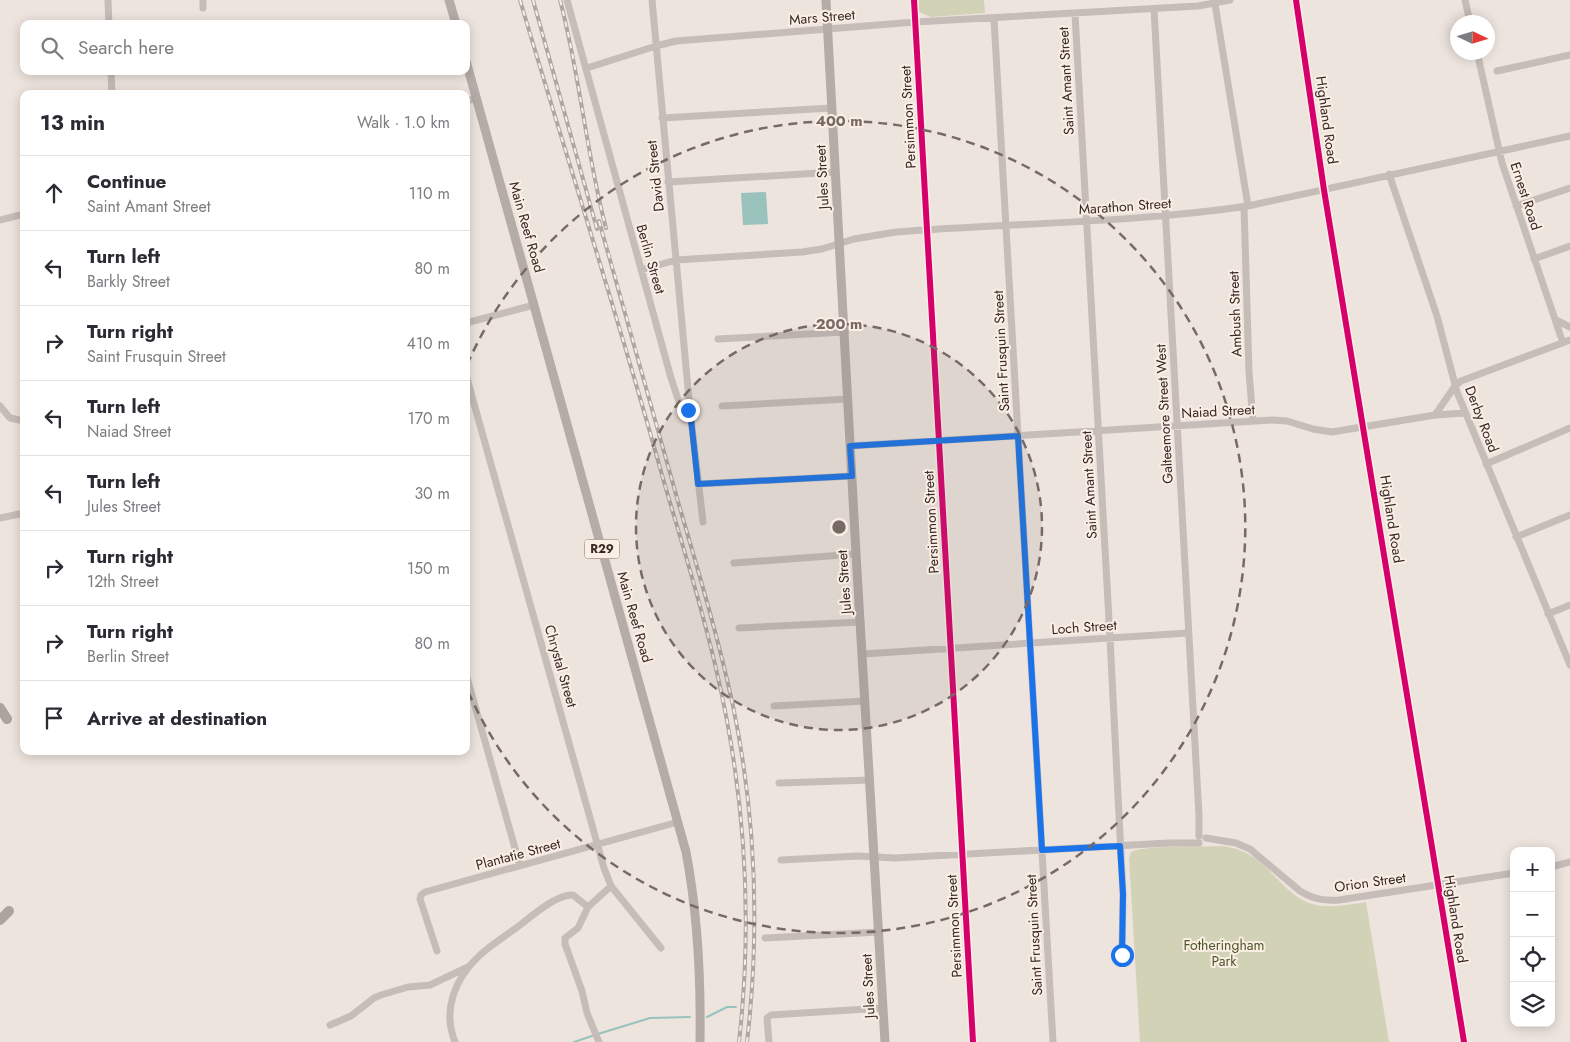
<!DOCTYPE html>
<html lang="en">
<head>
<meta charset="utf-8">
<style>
  body { margin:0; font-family:Jost,sans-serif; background:#f7f7f7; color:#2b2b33 }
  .controls { position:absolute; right:15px; bottom:15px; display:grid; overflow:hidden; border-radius:10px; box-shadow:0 2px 12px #0003 }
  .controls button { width:45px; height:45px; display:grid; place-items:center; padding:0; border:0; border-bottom:1px solid #e1e1e2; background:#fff; color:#2b2b33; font:25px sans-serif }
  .compass { position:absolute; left:1450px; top:15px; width:45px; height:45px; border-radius:50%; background:#fff; box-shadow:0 2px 12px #0003; rotate:94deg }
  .stop { position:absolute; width:15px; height:15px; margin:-11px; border:4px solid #1a73e8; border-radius:50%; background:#fff }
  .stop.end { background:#1a73e8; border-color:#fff; box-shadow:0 1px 5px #0008 }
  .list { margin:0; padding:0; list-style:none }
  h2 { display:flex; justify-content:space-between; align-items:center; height:65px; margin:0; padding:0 20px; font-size:21px }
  h2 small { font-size:16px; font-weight:400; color:#7c7c81 }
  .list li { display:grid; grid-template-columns:32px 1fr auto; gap:15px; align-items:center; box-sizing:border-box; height:75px; padding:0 20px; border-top:1px solid #e1e1e2 }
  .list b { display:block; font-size:19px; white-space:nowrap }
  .list p { margin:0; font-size:16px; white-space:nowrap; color:#7c7c81 }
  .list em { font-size:16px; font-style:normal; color:#7c7c81 }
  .icon { flex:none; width:28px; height:28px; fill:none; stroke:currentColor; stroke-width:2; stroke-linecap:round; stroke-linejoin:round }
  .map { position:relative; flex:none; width:1570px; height:1042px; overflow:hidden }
  .search { position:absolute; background:#fff; box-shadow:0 2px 12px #0003; left:20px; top:20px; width:450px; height:55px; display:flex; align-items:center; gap:12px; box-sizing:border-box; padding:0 18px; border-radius:10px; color:#7c7c81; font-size:19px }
  .panel { position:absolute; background:#fff; box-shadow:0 2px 12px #0003; left:20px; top:90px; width:450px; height:665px; border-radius:10px }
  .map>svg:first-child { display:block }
</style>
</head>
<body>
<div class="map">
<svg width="1570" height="1042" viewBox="0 0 1570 1042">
  <rect width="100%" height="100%" fill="#eee4de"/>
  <path fill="#d2d2b7" d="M 918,0 L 984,0 L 985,13 L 931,17 L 919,12 Z
    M 1224,846 C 1232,848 1239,849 1246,853 C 1275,867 1288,904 1324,906 C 1338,907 1353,904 1366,902 L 1389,1042 L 1140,1042 L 1129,859 L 1131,852 C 1142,845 1207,847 1224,846 Z"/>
  <path fill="#99c2bc" d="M 766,192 L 768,224 L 743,225 L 741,193 Z"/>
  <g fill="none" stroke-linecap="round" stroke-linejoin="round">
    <path stroke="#99c2bc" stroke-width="2" d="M 707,1017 L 727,1007 L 736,1007
      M 598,1034 L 650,1018 L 690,1017
      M 574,1042 L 592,1036"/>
    <path stroke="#c6bcb8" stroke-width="7" d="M 108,0 L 109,24
      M 203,0 L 203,8
      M 567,0 L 671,378 L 680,405 L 682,408 L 690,410 L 703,522
      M 652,0 L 690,410
      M 914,0 L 973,1042
      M 1296,0 L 1324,190 L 1464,1042
      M 1465,0 L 1470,22
      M 1215,4 L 1248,206
      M 1154,9 L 1199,816 L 1199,836
      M 1075,14 L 1110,638 L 1123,894 L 1122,955
      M 994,19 L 1053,1042
      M 1477,52 L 1502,163 L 1563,343
      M 587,68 L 656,46 L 676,41 L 915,22 L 1198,6 L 1230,0
      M 111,71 L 112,94
      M 1497,71 L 1570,55
      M 466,101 L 477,98
      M 662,118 L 832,108
      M 1389,174 L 1437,316 L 1457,392 L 1570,665
      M 668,182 L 836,172
      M 1516,206 L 1570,188
      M 1244,207 L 1249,372 L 1253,421
      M 0,220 L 24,214
      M 1534,259 L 1570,246
      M 641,270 L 676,260 L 802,252 L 822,249 L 854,239 L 896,232 C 1013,223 1132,223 1248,206 L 1570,136
      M 1556,320 L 1570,327
      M 466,323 L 534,305
      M 718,339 L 845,332
      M 466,375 L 604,868 L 611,886 L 661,948
      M 0,406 L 10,418 L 24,421
      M 722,406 L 848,399
      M 1435,415 L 1455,386 L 1461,381 L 1570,340
      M 850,446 L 1273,420 L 1287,421 L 1313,429 L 1332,432 L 1435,415 L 1465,413
      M 1486,464 L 1570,428
      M 698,484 L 852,476
      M 0,518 L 24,513
      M 1516,537 L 1570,515
      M 734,563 L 856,554
      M 1548,614 L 1570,605
      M 739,628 L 861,622
      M 863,654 L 1188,633
      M 466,674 L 520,866
      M 774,706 L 865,701
      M 779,783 L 870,780
      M 1206,838 L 1236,843 L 1250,849 L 1300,891 C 1313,899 1324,901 1339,900 L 1514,873
      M 781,860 L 858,856 L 895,858 L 1169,843 L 1199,843
      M 1551,867 L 1570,862
      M 765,938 L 879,932
      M 437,951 L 420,899 L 421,895 L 425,892 L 678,822
      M 330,1025 L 351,1016 L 374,998 L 381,995 L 408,987 L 430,985 L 468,967
      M 455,1042 C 442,1010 455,978 480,955 C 492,944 507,935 520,925 C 533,915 557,894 573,895 L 588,907
      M 599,1042 L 587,1013 L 582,991 L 565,944 L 565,938 L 578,928 L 588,907 L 611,886
      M 769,1042 L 767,1018 L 771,1015 L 883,1008"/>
    <path stroke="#b5aba7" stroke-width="9" d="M 449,0 L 456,24
      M 826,0 L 856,554 L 885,1042
      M 466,61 L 686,852 C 698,915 701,978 700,1042"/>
    <path stroke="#ada39e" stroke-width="10" d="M 0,708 L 7,719
      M 0,920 L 9,911"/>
    <g stroke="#aea6a2" stroke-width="4">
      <path id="rail" d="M 520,0 C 567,159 618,316 662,475 C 681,541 702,606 717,673 C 745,794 753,918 739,1042
        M 533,0 L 597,229
        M 560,0 C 580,75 586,153 606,228
        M 599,221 C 626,314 651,406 677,498 C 697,567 718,636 733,706 C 756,817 760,930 747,1042"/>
    </g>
    <use href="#rail" stroke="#fbeee5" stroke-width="2" stroke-dasharray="5.5" stroke-linecap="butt"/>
    <g stroke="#fbeee5" stroke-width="9">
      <path id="cycleway" d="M 914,0 L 973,1042
        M 1296,0 L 1324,190 L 1464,1042"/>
    </g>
    <use href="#cycleway" stroke="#d6006c" stroke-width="6"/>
  </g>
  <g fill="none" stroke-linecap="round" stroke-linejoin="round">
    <path stroke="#1a73e8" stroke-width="6" d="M 688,410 L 690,410 L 698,484 L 852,476 L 850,446 L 1018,436 L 1042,850 L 1120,846 L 1123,894 L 1122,955"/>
  </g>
  <circle cx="839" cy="527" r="203" fill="#776a66" fill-opacity=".12"/>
  <g fill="none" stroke="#776a66" stroke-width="2.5" stroke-dasharray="9 6">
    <circle cx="839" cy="527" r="203"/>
    <path d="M467 365A406 406 0 1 1 467 689"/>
  </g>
  <g text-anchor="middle" stroke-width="4" stroke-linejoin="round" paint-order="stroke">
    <rect fill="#fbeee5" stroke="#72645f" stroke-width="1" x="584.5" y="539.5" width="35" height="19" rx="4"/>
    <g font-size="12" font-weight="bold" fill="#372926">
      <text x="602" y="553">R29</text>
    </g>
    <g font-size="14" fill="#372926" stroke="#fbeee5">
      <text transform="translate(822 17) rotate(-5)" y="5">Mars Street</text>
      <text transform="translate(1066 81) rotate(-93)" y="5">Saint Amant Street</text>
      <text transform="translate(908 117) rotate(-93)" y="5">Persimmon Street</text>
      <text transform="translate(1327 120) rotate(82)" y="5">Highland Road</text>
      <text transform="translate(655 176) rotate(-96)" y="5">David Street</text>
      <text transform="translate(822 177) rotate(-93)" y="5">Jules Street</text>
      <text transform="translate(1526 196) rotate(72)" y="5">Ernest Road</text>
      <text transform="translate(1125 206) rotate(-4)" y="5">Marathon Street</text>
      <text transform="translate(527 227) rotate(74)" y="5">Main Reef Road</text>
      <text transform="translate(651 259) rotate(74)" y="5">Berlin Street</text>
      <text transform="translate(1235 314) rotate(-92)" y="5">Ambush Street</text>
      <text transform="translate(1001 351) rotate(-93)" y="5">Saint Frusquin Street</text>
      <text transform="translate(1218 411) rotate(-3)" y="5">Naiad Street</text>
      <text transform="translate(1164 414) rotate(-93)" y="5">Galteemore Street West</text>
      <text transform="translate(1482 419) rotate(69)" y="5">Derby Road</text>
      <text transform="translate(1089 485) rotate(-93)" y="5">Saint Amant Street</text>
      <text transform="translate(1392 519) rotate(81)" y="5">Highland Road</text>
      <text transform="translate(931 522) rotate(-93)" y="5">Persimmon Street</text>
      <text transform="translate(844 582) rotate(-94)" y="5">Jules Street</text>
      <text transform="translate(635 617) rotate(74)" y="5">Main Reef Road</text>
      <text transform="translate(1084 627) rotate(-4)" y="5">Loch Street</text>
      <text transform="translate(561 666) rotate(74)" y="5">Chrystal Street</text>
      <text transform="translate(518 854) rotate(-15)" y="5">Plantatie Street</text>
      <text transform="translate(1370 882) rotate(-8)" y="5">Orion Street</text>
      <text transform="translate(1456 919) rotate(81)" y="5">Highland Road</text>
      <text transform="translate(954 926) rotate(-93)" y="5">Persimmon Street</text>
      <text transform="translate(1034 935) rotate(-93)" y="5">Saint Frusquin Street</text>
      <text transform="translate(868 986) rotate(-93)" y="5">Jules Street</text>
    </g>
    <g font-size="14" fill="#4c5727" stroke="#fbeee5">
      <text x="1224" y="950">Fotheringham<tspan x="1224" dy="16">Park</tspan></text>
    </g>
  </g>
  <circle cx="839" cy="527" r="8" fill="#776a66" stroke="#fbeee5" stroke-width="2.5"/>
  <g font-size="15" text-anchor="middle" font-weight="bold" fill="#776a66" stroke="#fbeee5" stroke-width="4" stroke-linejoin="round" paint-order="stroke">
    <text x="839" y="126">400 m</text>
    <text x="839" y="329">200 m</text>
  </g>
</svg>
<div class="controls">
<button>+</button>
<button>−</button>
<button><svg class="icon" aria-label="locate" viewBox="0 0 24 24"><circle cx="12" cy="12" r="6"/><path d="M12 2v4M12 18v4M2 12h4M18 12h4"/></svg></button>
<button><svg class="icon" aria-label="layers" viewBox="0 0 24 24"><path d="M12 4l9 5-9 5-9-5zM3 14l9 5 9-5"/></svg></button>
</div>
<svg class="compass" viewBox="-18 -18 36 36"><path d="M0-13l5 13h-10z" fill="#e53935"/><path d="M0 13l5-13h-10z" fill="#7c7c81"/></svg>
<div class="stop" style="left:1122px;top:955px"></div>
<div class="stop end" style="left:688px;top:410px"></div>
<div class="search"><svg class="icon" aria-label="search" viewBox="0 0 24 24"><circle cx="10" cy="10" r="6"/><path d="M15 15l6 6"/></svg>Search here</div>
<section class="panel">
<h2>13 min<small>Walk · 1.0 km</small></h2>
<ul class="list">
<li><svg class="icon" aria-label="ahead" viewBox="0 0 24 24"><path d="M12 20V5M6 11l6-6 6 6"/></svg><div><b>Continue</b><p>Saint Amant Street</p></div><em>110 m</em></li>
<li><svg class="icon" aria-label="left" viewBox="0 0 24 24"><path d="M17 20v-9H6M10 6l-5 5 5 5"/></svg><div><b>Turn left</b><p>Barkly Street</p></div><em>80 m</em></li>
<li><svg class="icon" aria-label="right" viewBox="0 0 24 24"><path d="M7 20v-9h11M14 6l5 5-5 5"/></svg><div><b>Turn right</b><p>Saint Frusquin Street</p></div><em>410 m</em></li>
<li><svg class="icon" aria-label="left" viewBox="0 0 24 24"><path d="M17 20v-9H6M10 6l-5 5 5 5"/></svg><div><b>Turn left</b><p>Naiad Street</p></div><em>170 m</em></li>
<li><svg class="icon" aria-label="left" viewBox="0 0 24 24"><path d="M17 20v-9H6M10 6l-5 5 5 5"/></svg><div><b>Turn left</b><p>Jules Street</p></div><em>30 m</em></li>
<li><svg class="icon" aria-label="right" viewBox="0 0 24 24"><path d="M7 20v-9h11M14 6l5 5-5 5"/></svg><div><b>Turn right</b><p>12th Street</p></div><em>150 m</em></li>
<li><svg class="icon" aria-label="right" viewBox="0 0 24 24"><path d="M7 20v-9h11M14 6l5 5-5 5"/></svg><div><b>Turn right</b><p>Berlin Street</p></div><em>80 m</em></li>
<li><svg class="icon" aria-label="arrive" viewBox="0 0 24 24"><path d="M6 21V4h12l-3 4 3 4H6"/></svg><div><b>Arrive at destination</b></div></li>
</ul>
</section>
</div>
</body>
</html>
